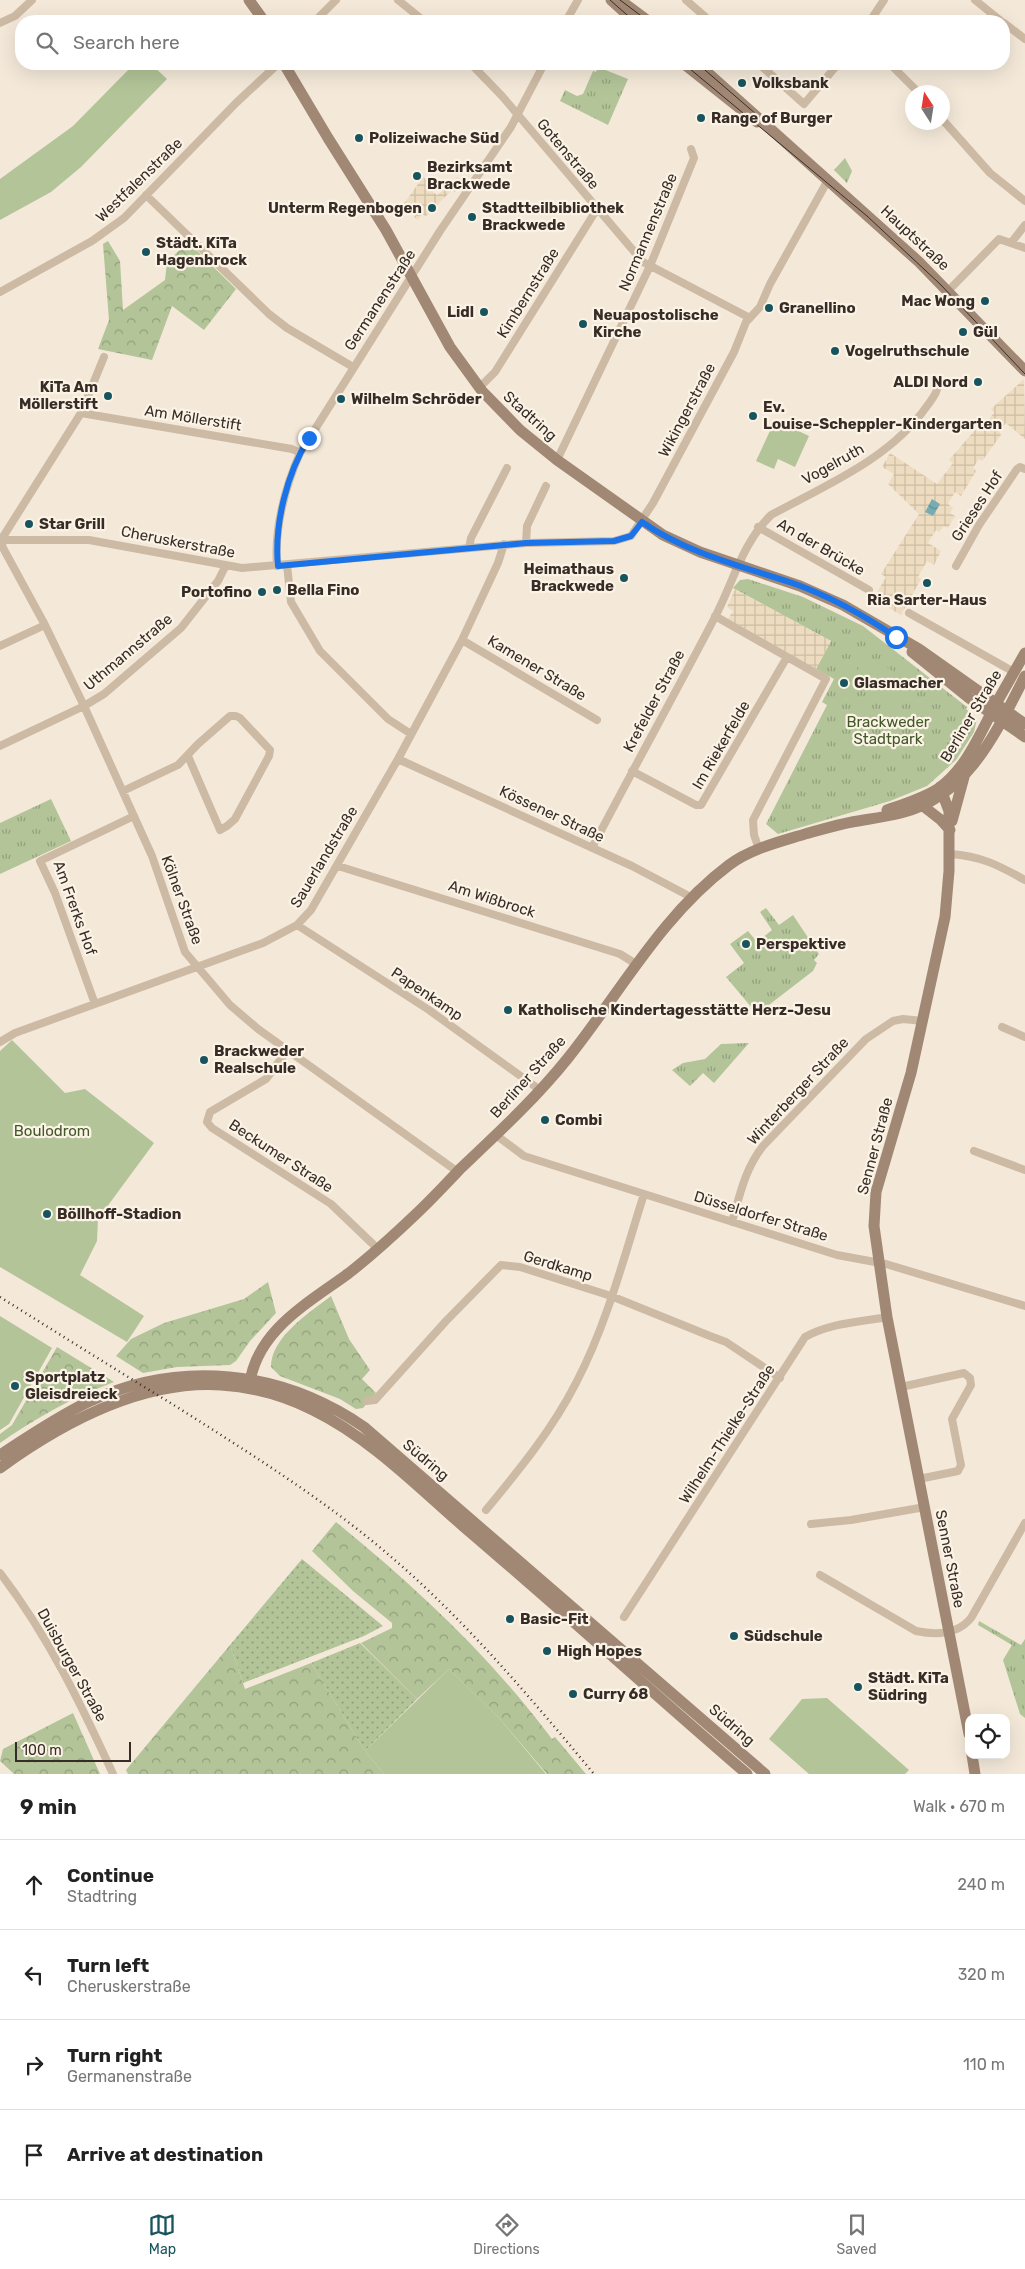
<!DOCTYPE html>
<html lang="en">
<head>
<meta charset="utf-8">
<style>
  body { margin:0; font-family:Rubik,sans-serif; background:#f2f2f2; color:#222 }
  .controls { position:absolute; right:15px; bottom:15px; display:grid; overflow:hidden; border-radius:10px; box-shadow:0 5px 20px #0002 }
  .controls button { width:45px; height:45px; display:grid; place-items:center; padding:0; border:0; border-bottom:1px solid #e0e0e0; background:#fff; color:#222; font:25px sans-serif }
  .compass { position:absolute; left:905px; top:85px; width:45px; height:45px; border-radius:50%; background:#fff; box-shadow:0 5px 20px #0002; rotate:348deg }
  .scale { position:absolute; left:15px; bottom:12px; width:116px; box-sizing:border-box; padding-left:5px; border:2px solid #382d26; border-top:0; font-size:14px; line-height:18px; white-space:nowrap; color:#382d26; -webkit-text-stroke:4px #fbf3e6; paint-order:stroke }
  .stop { position:absolute; width:15px; height:15px; margin:-11px; border:4px solid #1a73e8; border-radius:50%; background:#fff }
  .stop.end { background:#1a73e8; border-color:#fff; box-shadow:0 1px 5px #0008 }
  .list { margin:0; padding:0; list-style:none }
  h2 { display:flex; justify-content:space-between; align-items:center; height:65px; margin:0; padding:0 20px; font-size:21px }
  h2 small { font-size:16px; font-weight:400; color:#767676 }
  .list li { display:grid; grid-template-columns:32px 1fr auto; gap:15px; align-items:center; box-sizing:border-box; height:90px; padding:0 20px; border-top:1px solid #e0e0e0 }
  .list b { display:block; font-size:19px; white-space:nowrap }
  .list p { margin:0; font-size:16px; white-space:nowrap; color:#767676 }
  .list em { font-size:16px; font-style:normal; color:#767676 }
  .icon { flex:none; width:28px; height:28px; fill:none; stroke:currentColor; stroke-width:2; stroke-linecap:round; stroke-linejoin:round }
  .map { position:relative; flex:none; width:1025px; height:1774px; overflow:hidden }
  .search { position:absolute; background:#fff; box-shadow:0 5px 20px #0002; left:15px; right:15px; top:15px; height:55px; display:flex; align-items:center; gap:12px; box-sizing:border-box; padding:0 18px; border-radius:20px; color:#767676; font-size:19px }
  .sheet { height:425px; background:#fff }
  nav { display:flex; justify-content:space-around; align-items:center; box-sizing:border-box; height:70px; border-top:1px solid #e0e0e0; background:#fff; font-size:14px; color:#767676 }
  nav a { display:grid; justify-items:center; gap:2px }
  nav .on { color:#18545d }
  .map>svg:first-child { display:block }
</style>
</head>
<body>
<div class="map">
<svg width="1025" height="1774" viewBox="0 0 1025 1774">
  <defs>
    <pattern id="grass-dots" width="8" height="8" patternUnits="userSpaceOnUse" patternTransform="scale(1.25)"><rect width="8" height="8" fill="#b2c498"/><path d="M2 2h.1M6 6h.1" fill="none" stroke="#92a07c" stroke-width="1.8" stroke-linecap="round"/></pattern>
    <pattern id="forest-crowns" width="20" height="18" patternUnits="userSpaceOnUse" patternTransform="scale(1.25)"><rect width="20" height="18" fill="#b2c498"/><path d="M2 6a3 3 0 1 1 6 0M12 15a3 3 0 1 1 6 0" fill="none" stroke="#92a07c"/></pattern>
    <pattern id="park-tufts" width="24" height="20" patternUnits="userSpaceOnUse" patternTransform="scale(1.25)"><rect width="24" height="20" fill="#b2c498"/><path d="M3 7l-1-3M5 7V3M7 7l1-3M15 17l-1-3M17 17v-4M19 17l1-3" fill="none" stroke="#92a07c"/></pattern>
    <pattern id="plaza-grid" width="8" height="8" patternUnits="userSpaceOnUse" patternTransform="scale(1.25)"><rect width="8" height="8" fill="#eddcbf"/><path d="M0 4h8M4 0v8" fill="none" stroke="#ccbda4"/></pattern>
    <pattern id="water-waves" width="16" height="10" patternUnits="userSpaceOnUse" patternTransform="scale(1.25)"><rect width="16" height="10" fill="#76adb3"/><path d="M0 5q4-4 8 0t8 0" fill="none" stroke="#628d91"/></pattern>
  </defs>
  <rect width="100%" height="100%" fill="#f4e9d9"/>
  <path fill="url(#grass-dots)" d="M 302,1559 L 383,1626 L 364,1636 L 243,1683 L 230,1645 Z
    M 360,1643 L 417,1699 L 365,1751 L 311,1663 Z"/>
  <path fill="url(#forest-crowns)" d="M 108,241 L 120,261 L 123,310 L 165,280 L 167,262 L 188,242 L 236,289 L 204,330 L 172,306 L 152,360 L 98,349 L 109,320 L 103,244 Z
    M 268,1282 L 276,1313 L 250,1341 L 236,1361 L 230,1365 L 177,1367 L 143,1373 L 116,1356 L 131,1339 L 164,1323 L 244,1299 Z
    M 331,1296 L 349,1339 L 370,1370 L 362,1379 L 376,1393 L 363,1408 L 356,1409 L 340,1399 L 280,1376 L 271,1367 C 271,1337 309,1313 331,1296 Z
    M 57,1347 L 114,1382 C 73,1397 36,1418 0,1443 L 0,1434 L 12,1425 Z
    M 336,1522 C 417,1588 489,1655 552,1739 L 555,1737 L 586,1774 L 547,1774 L 499,1718 L 449,1669 L 417,1699 L 361,1643 L 392,1628 L 392,1623 L 353,1591 L 312,1551 Z
    M 230,1645 L 245,1689 L 311,1663 L 365,1751 L 384,1774 L 128,1774 L 126,1770 Z
    M 73,1713 L 100,1774 L 14,1774 L 0,1761 L 3,1749 Z"/>
  <path fill="url(#park-tufts)" d="M 598,67 L 628,79 L 608,125 L 560,101 L 565,90 L 577,96 L 583,94 L 593,71 L 596,72 Z
    M 845,158 L 852,171 L 847,183 L 834,170 Z
    M 748,579 L 803,597 L 863,626 L 967,707 L 966,709 L 977,719 L 974,732 L 956,760 L 927,786 L 890,801 L 778,834 L 766,824 L 827,705 L 822,702 L 834,679 L 816,669 L 831,641 L 733,588 L 740,580 Z
    M 51,799 L 71,841 L 0,874 L 0,823 Z
    M 766,908 L 779,925 L 793,915 L 819,954 L 814,960 L 817,963 L 813,971 L 757,1014 L 726,977 L 744,963 L 730,944 L 748,931 L 757,942 L 772,930 L 760,912 Z
    M 749,1043 L 714,1083 L 703,1073 L 690,1086 L 672,1070 L 683,1063 L 705,1059 L 721,1044 Z
    M 979,1621 L 1021,1645 L 1025,1639 L 1025,1718 L 1020,1714 L 1003,1660 L 1012,1645 L 978,1625 Z"/>
  <path fill="#b2c498" d="M 134,64 L 151,64 L 167,79 L 81,167 L 51,192 L 0,220 L 0,179 L 73,126 Z
    M 775,420 L 809,436 L 795,467 L 778,459 L 774,469 L 756,461 Z
    M 866,655 L 909,681 L 896,704 L 853,678 Z
    M 12,1040 L 65,1093 L 85,1089 L 154,1143 L 98,1219 L 97,1241 L 80,1275 L 144,1316 L 127,1342 L 0,1267 L 0,1051 Z
    M 0,1316 L 52,1348 L 9,1424 L 0,1430 Z
    M 449,1669 L 499,1718 L 546,1774 L 384,1774 L 365,1751 Z
    M 827,1698 L 909,1770 L 905,1774 L 809,1774 L 769,1739 L 802,1699 Z"/>
  <path fill="url(#plaza-grid)" d="M 423,177 L 437,187 L 433,192 L 437,195 L 453,183 L 457,177 L 463,181 L 455,192 L 452,190 L 426,216 L 422,214 L 418,220 L 414,217 L 416,214 L 403,205 Z
    M 1024,379 L 1025,439 L 1006,423 L 999,431 L 1001,435 L 982,461 L 979,459 L 973,468 L 976,471 L 961,496 L 955,492 L 948,504 L 953,508 L 950,513 L 955,516 L 948,528 L 944,526 L 939,532 L 936,530 L 928,543 L 941,551 L 934,565 L 927,561 L 918,577 L 921,579 L 901,615 L 873,599 L 886,577 L 881,574 L 919,514 L 888,484 L 894,474 L 882,467 L 890,453 L 937,484 L 953,463 L 949,460 L 975,430 L 978,432 L 994,413 L 991,409 Z
    M 735,589 L 831,641 L 816,669 L 728,619 L 733,611 L 727,607 Z"/>
  <path fill="url(#water-waves)" d="M 932,499 L 940,504 L 933,516 L 925,512 Z"/>
  <g fill="none" stroke-linecap="round" stroke-linejoin="round">
    <path stroke="#cdbaa4" stroke-width="8" d="M 398,0 L 424,21
      M 686,0 L 710,21
      M 975,0 L 1001,21
      M 315,21 L 336,0
      M 566,21 L 578,0
      M 870,21 L 884,0
      M 0,23 L 15,16 L 32,0
      M 1004,23 L 1025,39
      M 471,64 L 502,96 L 643,262 L 750,318
      M 759,64 L 804,104 L 838,64
      M 890,64 L 918,92
      M 942,119 L 990,173 L 1025,201
      M 146,195 L 269,314 L 287,328 L 353,367
      M 1011,243 L 1025,225
      M 949,290 L 999,239 L 1025,248
      M 0,292 L 92,241 L 124,218 L 237,102 L 278,64
      M 479,388 L 495,372 L 597,209
      M 81,413 L 292,449 L 300,453
      M 557,460 L 650,266 L 694,158 L 691,149
      M 758,527 L 869,590
      M 0,540 L 89,540 L 242,568 L 526,543 L 614,541 L 631,536 L 653,503 L 734,352 L 746,322 L 760,307 L 770,284 L 828,180
      M 1,540 L 3,548 L 45,625 L 84,706 L 152,856 L 185,952 L 230,1005 L 258,1029 L 458,1172
      M 1,540 L 81,413 L 104,357
      M 526,543 L 527,526 L 546,486
      M 469,548 L 471,538 L 507,468
      M 287,565 L 291,602 L 320,651 L 388,719 L 411,734
      M 277,566 C 274,529 285,487 300,453 L 440,231 L 511,127 L 544,64
      M 956,566 L 979,525 L 1017,469 L 1020,467 L 1025,469
      M 909,613 L 1014,672
      M 715,616 L 826,679 L 753,820 L 754,835 L 759,849
      M 462,640 L 597,720
      M 0,646 L 45,625
      M 0,746 L 84,706 L 104,694 L 181,628 L 218,581 L 225,567
      M 398,759 L 632,866 L 687,895 L 691,899
      M 632,771 L 696,805 L 701,805 L 787,657
      M 123,791 L 178,765 L 198,744 L 230,716 L 236,716 L 240,718 L 270,750 L 269,756 L 235,819 L 227,826 L 220,830 L 188,756
      M 592,848 C 632,771 675,694 715,617 C 733,583 742,543 771,515 C 826,485 890,459 927,406 C 932,399 939,391 938,382
      M 950,854 C 981,856 998,865 1025,880
      M 338,866 L 620,954 L 636,964
      M 297,925 L 429,1010 L 540,1090
      M 95,1004 L 55,893 L 40,861 L 134,816
      M 1002,1027 L 1025,1037
      M 0,1042 L 15,1033 L 263,943 L 297,925 L 311,910 L 398,759 L 462,640 L 498,563 L 504,544
      M 287,1051 L 266,1079 L 210,1112 L 207,1122 L 212,1128 L 331,1204 L 378,1249
      M 496,1135 L 524,1156 L 837,1255 L 886,1264 L 1025,1306
      M 974,1151 L 1025,1170
      M 732,1222 C 740,1194 745,1169 763,1146 L 866,1039 L 893,1021 L 903,1019 L 923,1021
      M 901,1387 L 964,1373 L 970,1378 L 971,1385 L 952,1419 L 961,1465 L 958,1471 L 919,1479
      M 367,1401 L 375,1400 L 446,1321 L 501,1265 L 520,1267 L 611,1296 L 710,1336 L 726,1342 L 780,1378
      M 486,1510 C 519,1470 552,1430 576,1383 C 607,1324 624,1257 644,1194
      M 811,1524 L 851,1520 L 925,1507
      M 0,1573 C 47,1634 81,1704 113,1774
      M 820,1575 L 916,1631 C 935,1635 957,1635 971,1618 L 1025,1523
      M 624,1617 L 805,1337 C 829,1323 860,1322 887,1317"/>
    <path stroke="#a18875" stroke-width="11" d="M 249,0 L 264,21
      M 611,0 L 634,21
      M 620,0 L 648,21
      M 284,64 L 328,138 L 386,230 L 450,347 L 482,391 L 520,430 L 557,460 L 663,535 L 700,552 L 800,586 L 843,605 L 919,649 L 1025,724
      M 684,64 L 757,122
      M 698,64 L 919,262 L 1025,371
      M 912,652 L 969,698 L 1025,737
      M 940,787 L 949,811 L 949,871 L 945,917 L 911,1073 L 876,1192 L 874,1226 L 887,1317 L 969,1734
      M 923,806 L 941,820 L 950,830
      M 887,810 C 904,804 924,798 939,788 C 967,768 981,731 997,702 C 1006,686 1016,669 1025,653
      M 952,821 L 964,777
      M 249,1388 C 255,1331 307,1304 349,1273 C 372,1255 394,1235 415,1215 C 431,1200 446,1184 461,1168 C 498,1133 536,1098 568,1058 C 620,993 661,916 729,865 C 750,849 779,842 805,834 C 820,830 836,825 852,822 C 869,819 885,817 901,813 C 968,796 996,733 1025,676
      M 0,1455 C 29,1436 57,1417 88,1402 C 180,1359 281,1370 364,1427 L 765,1774
      M 0,1468 C 62,1423 142,1380 221,1385 C 253,1387 285,1396 313,1410 C 370,1438 416,1485 463,1526 C 559,1608 652,1692 747,1774
      M 972,1755 L 975,1774"/>
    <path stroke="#382d26" stroke-width="1" d="M 610,0 L 634,21
      M 620,0 L 648,21
      M 684,64 L 867,216 L 940,284 L 1025,374
      M 698,64 L 764,121"/>
    <path stroke="#382d26" stroke-width="2.5" stroke-dasharray="1 4" stroke-linecap="butt" d="M 0,1297 C 59,1334 118,1371 177,1407 C 243,1449 309,1490 371,1540 C 455,1608 524,1690 594,1774"/>
  </g>
  <g fill="none" stroke-linecap="round" stroke-linejoin="round">
    <path stroke="#1a73e8" stroke-width="6" d="M 309,438 C 287,473 274,524 278,566 L 526,543 L 614,541 L 631,536 L 642,522 C 688,554 745,567 798,585 C 833,598 865,616 896,637"/>
  </g>
  <g fill="#18545d" stroke="#fbf3e6" stroke-width="2">
    <circle cx="742" cy="83" r="5"/>
    <circle cx="701" cy="118" r="5"/>
    <circle cx="359" cy="138" r="5"/>
    <circle cx="417" cy="176" r="5"/>
    <circle cx="432" cy="208" r="5"/>
    <circle cx="472" cy="217" r="5"/>
    <circle cx="146" cy="252" r="5"/>
    <circle cx="985" cy="301" r="5"/>
    <circle cx="769" cy="308" r="5"/>
    <circle cx="484" cy="312" r="5"/>
    <circle cx="583" cy="324" r="5"/>
    <circle cx="963" cy="332" r="5"/>
    <circle cx="835" cy="351" r="5"/>
    <circle cx="978" cy="382" r="5"/>
    <circle cx="108" cy="396" r="5"/>
    <circle cx="341" cy="399" r="5"/>
    <circle cx="753" cy="416" r="5"/>
    <circle cx="29" cy="524" r="5"/>
    <circle cx="624" cy="578" r="5"/>
    <circle cx="927" cy="583" r="5"/>
    <circle cx="277" cy="590" r="5"/>
    <circle cx="262" cy="592" r="5"/>
    <circle cx="844" cy="683" r="5"/>
    <circle cx="746" cy="944" r="5"/>
    <circle cx="508" cy="1010" r="5"/>
    <circle cx="204" cy="1060" r="5"/>
    <circle cx="545" cy="1120" r="5"/>
    <circle cx="47" cy="1214" r="5"/>
    <circle cx="15" cy="1386" r="5"/>
    <circle cx="510" cy="1619" r="5"/>
    <circle cx="734" cy="1636" r="5"/>
    <circle cx="547" cy="1651" r="5"/>
    <circle cx="858" cy="1687" r="5"/>
    <circle cx="573" cy="1694" r="5"/>
  </g>
  <g text-anchor="middle" stroke-width="4.5" stroke-linejoin="round" paint-order="stroke">
    <g font-size="15" font-weight="bold" fill="#382d26" stroke="#fbf3e6" text-anchor="start">
      <text x="752" y="88">Volksbank</text>
      <text x="711" y="123">Range of Burger</text>
      <text x="369" y="143">Polizeiwache Süd</text>
      <text x="427" y="172">Bezirksamt<tspan x="427" dy="17">Brackwede</tspan></text>
      <text x="422" y="213" text-anchor="end">Unterm Regenbogen</text>
      <text x="482" y="213">Stadtteilbibliothek<tspan x="482" dy="17">Brackwede</tspan></text>
      <text x="156" y="248">Städt. KiTa<tspan x="156" dy="17">Hagenbrock</tspan></text>
      <text x="975" y="306" text-anchor="end">Mac Wong</text>
      <text x="779" y="313">Granellino</text>
      <text x="474" y="317" text-anchor="end">Lidl</text>
      <text x="593" y="320">Neuapostolische<tspan x="593" dy="17">Kirche</tspan></text>
      <text x="973" y="337">Gül</text>
      <text x="845" y="356">Vogelruthschule</text>
      <text x="968" y="387" text-anchor="end">ALDI Nord</text>
      <text x="98" y="392" text-anchor="end">KiTa Am<tspan x="98" dy="17">Möllerstift</tspan></text>
      <text x="351" y="404">Wilhelm Schröder</text>
      <text x="763" y="412">Ev.<tspan x="763" dy="17">Louise-Scheppler-Kindergarten</tspan></text>
      <text x="39" y="529">Star Grill</text>
      <text x="614" y="574" text-anchor="end">Heimathaus<tspan x="614" dy="17">Brackwede</tspan></text>
      <text x="287" y="595">Bella Fino</text>
      <text x="252" y="597" text-anchor="end">Portofino</text>
      <text x="927" y="605" text-anchor="middle">Ria Sarter-Haus</text>
      <text x="854" y="688">Glasmacher</text>
      <text x="756" y="949">Perspektive</text>
      <text x="518" y="1015">Katholische Kindertagesstätte Herz-Jesu</text>
      <text x="214" y="1056">Brackweder<tspan x="214" dy="17">Realschule</tspan></text>
      <text x="555" y="1125">Combi</text>
      <text x="57" y="1219">Böllhoff-Stadion</text>
      <text x="25" y="1382">Sportplatz<tspan x="25" dy="17">Gleisdreieck</tspan></text>
      <text x="520" y="1624">Basic-Fit</text>
      <text x="744" y="1641">Südschule</text>
      <text x="557" y="1656">High Hopes</text>
      <text x="868" y="1683">Städt. KiTa<tspan x="868" dy="17">Südring</tspan></text>
      <text x="583" y="1699">Curry 68</text>
    </g>
    <g font-size="15" fill="#382d26" stroke="#fbf3e6">
      <text transform="translate(568 154) rotate(50)" y="5">Gotenstraße</text>
      <text transform="translate(139 180) rotate(-44)" y="5">Westfalenstraße</text>
      <text transform="translate(648 232) rotate(-67)" y="5">Normannenstraße</text>
      <text transform="translate(915 238) rotate(43)" y="5">Hauptstraße</text>
      <text transform="translate(528 293) rotate(-58)" y="5">Kimbernstraße</text>
      <text transform="translate(380 300) rotate(-57)" y="5">Germanenstraße</text>
      <text transform="translate(687 410) rotate(-62)" y="5">Wikingerstraße</text>
      <text transform="translate(530 416) rotate(42)" y="5">Stadtring</text>
      <text transform="translate(193 418) rotate(9)" y="5">Am Möllerstift</text>
      <text transform="translate(833 464) rotate(-29)" y="5">Vogelruth</text>
      <text transform="translate(977 506) rotate(-57)" y="5">Grieses Hof</text>
      <text transform="translate(178 542) rotate(11)" y="5">Cheruskerstraße</text>
      <text transform="translate(821 547) rotate(30)" y="5">An der Brücke</text>
      <text transform="translate(128 652) rotate(-40)" y="5">Uthmannstraße</text>
      <text transform="translate(537 668) rotate(31)" y="5">Kamener Straße</text>
      <text transform="translate(654 701) rotate(-62)" y="5">Krefelder Straße</text>
      <text transform="translate(971 716) rotate(-59)" y="5">Berliner Straße</text>
      <text transform="translate(721 745) rotate(-60)" y="5">Im Riekerfelde</text>
      <text transform="translate(552 814) rotate(25)" y="5">Kössener Straße</text>
      <text transform="translate(324 857) rotate(-59)" y="5">Sauerlandstraße</text>
      <text transform="translate(492 899) rotate(18)" y="5">Am Wißbrock</text>
      <text transform="translate(182 900) rotate(70)" y="5">Kölner Straße</text>
      <text transform="translate(75 908) rotate(70)" y="5">Am Frerks Hof</text>
      <text transform="translate(427 994) rotate(34)" y="5">Papenkamp</text>
      <text transform="translate(528 1077) rotate(-48)" y="5">Berliner Straße</text>
      <text transform="translate(798 1091) rotate(-47)" y="5">Winterberger Straße</text>
      <text transform="translate(875 1146) rotate(-75)" y="5">Senner Straße</text>
      <text transform="translate(281 1156) rotate(33)" y="5">Beckumer Straße</text>
      <text transform="translate(761 1216) rotate(17)" y="5">Düsseldorfer Straße</text>
      <text transform="translate(558 1266) rotate(17)" y="5">Gerdkamp</text>
      <text transform="translate(727 1434) rotate(-57)" y="5">Wilhelm-Thielke-Straße</text>
      <text transform="translate(426 1460) rotate(40)" y="5">Südring</text>
      <text transform="translate(950 1559) rotate(79)" y="5">Senner Straße</text>
      <text transform="translate(72 1665) rotate(61)" y="5">Duisburger Straße</text>
      <text transform="translate(732 1725) rotate(41)" y="5">Südring</text>
    </g>
    <g font-size="15" fill="#435828" stroke="#fbf3e6">
      <text x="888" y="727">Brackweder<tspan x="888" dy="17">Stadtpark</tspan></text>
      <text x="52" y="1136">Boulodrom</text>
    </g>
  </g>
</svg>
<div class="controls">
<button><svg class="icon" aria-label="locate" viewBox="0 0 24 24"><circle cx="12" cy="12" r="6"/><path d="M12 2v4M12 18v4M2 12h4M18 12h4"/></svg></button>
</div>
<svg class="compass" viewBox="-18 -18 36 36"><path d="M0-13l5 13h-10z" fill="#e53935"/><path d="M0 13l5-13h-10z" fill="#767676"/></svg>
<div class="scale">100 m</div>
<div class="stop" style="left:896px;top:637px"></div>
<div class="stop end" style="left:309px;top:438px"></div>
<div class="search"><svg class="icon" aria-label="search" viewBox="0 0 24 24"><circle cx="10" cy="10" r="6"/><path d="M15 15l6 6"/></svg>Search here</div>
</div>
<section class="sheet">
<h2>9 min<small>Walk · 670 m</small></h2>
<ul class="list">
<li><svg class="icon" aria-label="ahead" viewBox="0 0 24 24"><path d="M12 20V5M6 11l6-6 6 6"/></svg><div><b>Continue</b><p>Stadtring</p></div><em>240 m</em></li>
<li><svg class="icon" aria-label="left" viewBox="0 0 24 24"><path d="M17 20v-9H6M10 6l-5 5 5 5"/></svg><div><b>Turn left</b><p>Cheruskerstraße</p></div><em>320 m</em></li>
<li><svg class="icon" aria-label="right" viewBox="0 0 24 24"><path d="M7 20v-9h11M14 6l5 5-5 5"/></svg><div><b>Turn right</b><p>Germanenstraße</p></div><em>110 m</em></li>
<li><svg class="icon" aria-label="arrive" viewBox="0 0 24 24"><path d="M6 21V4h12l-3 4 3 4H6"/></svg><div><b>Arrive at destination</b></div></li>
</ul>
</section>
<nav>
<a class="on"><svg class="icon" aria-label="map" viewBox="0 0 24 24"><path d="M3 6l6-2 6 2 6-2v14l-6 2-6-2-6 2zM9 4v14M15 6v14"/></svg>Map</a>
<a><svg class="icon" aria-label="directions" viewBox="0 0 24 24"><path d="M12 3l9 9-9 9-9-9zM9 14v-3h6M13 9l2 2-2 2"/></svg>Directions</a>
<a><svg class="icon" aria-label="saved" viewBox="0 0 24 24"><path d="M7 4h10v16l-5-4-5 4z"/></svg>Saved</a>
</nav>
</body>
</html>
